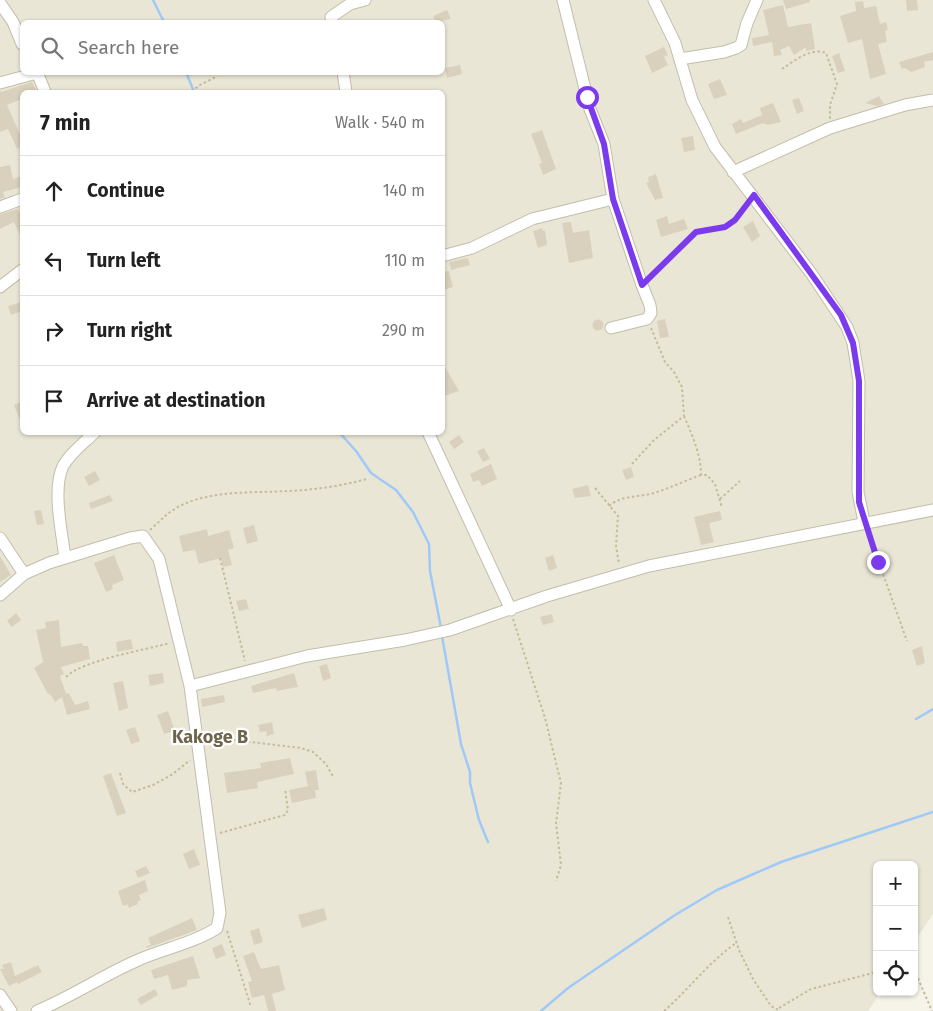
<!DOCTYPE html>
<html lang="en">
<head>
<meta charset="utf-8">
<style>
  body { margin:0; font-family:"Fira Sans",sans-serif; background:#f2f2f2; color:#222 }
  .controls { position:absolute; right:15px; bottom:15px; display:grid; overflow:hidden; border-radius:8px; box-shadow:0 1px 4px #0004 }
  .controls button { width:45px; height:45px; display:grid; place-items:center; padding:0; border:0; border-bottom:1px solid #e0e0e0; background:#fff; color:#222; font:25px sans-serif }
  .stop { position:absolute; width:15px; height:15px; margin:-11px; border:4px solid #7c3aed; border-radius:50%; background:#fff }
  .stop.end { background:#7c3aed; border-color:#fff; box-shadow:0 1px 5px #0008 }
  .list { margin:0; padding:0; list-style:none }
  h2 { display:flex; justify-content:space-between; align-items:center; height:65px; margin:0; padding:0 20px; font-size:21px }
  h2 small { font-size:16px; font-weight:400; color:#767676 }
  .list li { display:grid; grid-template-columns:32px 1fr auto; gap:15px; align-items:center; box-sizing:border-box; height:70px; padding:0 20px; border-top:1px solid #e0e0e0 }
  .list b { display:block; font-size:19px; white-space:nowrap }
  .list em { font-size:16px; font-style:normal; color:#767676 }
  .icon { flex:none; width:28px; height:28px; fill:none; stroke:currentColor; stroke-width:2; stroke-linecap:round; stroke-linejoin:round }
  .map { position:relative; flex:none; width:933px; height:1011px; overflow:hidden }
  .search { position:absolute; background:#fff; box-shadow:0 1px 4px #0004; left:20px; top:20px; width:425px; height:55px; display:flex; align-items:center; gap:12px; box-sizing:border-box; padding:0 18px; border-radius:8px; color:#767676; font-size:19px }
  .panel { position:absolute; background:#fff; box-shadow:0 1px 4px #0004; left:20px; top:90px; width:425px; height:345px; border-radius:8px }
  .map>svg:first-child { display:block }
</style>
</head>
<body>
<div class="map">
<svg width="933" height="1011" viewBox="0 0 933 1011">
  <rect width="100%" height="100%" fill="#f6f3e9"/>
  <path fill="#eae6d6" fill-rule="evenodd" d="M 0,0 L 933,0 L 933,914 L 914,942 L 914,865 L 877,865 L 877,992 L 881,992 L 868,1011 L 0,1011 ZM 22,22 L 442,22 L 442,72 L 22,72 ZM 22,92 L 442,92 L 442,432 L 22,432 Z"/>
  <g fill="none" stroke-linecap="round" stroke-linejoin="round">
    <path stroke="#a0c9f8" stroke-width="2.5" d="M 153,0 L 164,22
      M 186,72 L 194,92
      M 339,432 L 356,451 L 371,473 L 396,490 L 413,512 L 429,544 L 430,571 L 441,628
      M 442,636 L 461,744 L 470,772 L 470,783 L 479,820 L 488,842
      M 916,719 L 933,709
      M 541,1011 L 568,988 L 675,915 L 717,890 L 781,862 L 933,812"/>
  </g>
  <path fill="#d9d1bd" d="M 783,0 L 810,0 L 810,2 L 786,9 Z
    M 906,0 L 917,0 L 918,10 L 907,11 Z
    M 863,1 L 864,8 L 876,6 L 880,24 L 886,22 L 888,30 L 885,31 L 887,42 L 878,44 L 886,74 L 870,79 L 862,39 L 848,43 L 840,16 L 856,11 L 855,2 Z
    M 783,5 L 788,27 L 811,23 L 815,49 L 806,51 L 806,47 L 794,55 L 789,46 L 780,50 L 782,55 L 774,56 L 772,42 L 753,46 L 752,38 L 769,35 L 763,10 Z
    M 447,10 L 451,19 L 436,22 L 433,16 Z
    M 664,47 L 668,55 L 664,57 L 668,65 L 652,73 L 645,56 Z
    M 933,52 L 933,60 L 924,62 L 925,67 L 911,72 L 905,68 L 902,69 L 899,62 Z
    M 839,53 L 845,71 L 838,73 L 832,56 Z
    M 460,65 L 462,74 L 447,78 L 445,68 Z
    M 720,79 L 727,95 L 714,99 L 708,84 Z
    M 32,82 L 37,92 L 22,92 L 22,99 L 7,105 L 22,139 L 22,146 L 17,149 L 8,129 L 0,132 L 0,90 L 1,92 Z
    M 879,96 L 884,104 L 877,106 L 865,103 Z
    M 799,98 L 804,111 L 797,114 L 792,100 Z
    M 773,103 L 781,122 L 768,125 L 763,123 L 736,134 L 732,124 L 741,119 L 743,123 L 762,115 L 760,108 Z
    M 542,130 L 556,169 L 543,175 L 539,164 L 542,163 L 531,134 Z
    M 693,136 L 695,150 L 684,152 L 681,138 Z
    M 10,165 L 13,179 L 22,176 L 22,187 L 3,192 L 5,197 L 0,199 L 0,167 Z
    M 656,174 L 663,198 L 655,200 L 646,183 L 649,182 L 648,177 Z
    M 18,209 L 22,219 L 22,240 L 14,222 L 0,229 L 0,214 Z
    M 667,216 L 669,224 L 684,219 L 688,229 L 661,237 L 656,220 Z
    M 753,221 L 760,236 L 752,242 L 743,227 Z
    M 571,222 L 573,233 L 589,230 L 593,258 L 569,263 L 562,223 Z
    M 542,228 L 543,231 L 545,230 L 547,245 L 538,248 L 533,231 Z
    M 468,258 L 470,265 L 451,270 L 449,262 Z
    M 449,271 L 453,287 L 444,290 L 442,272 Z
    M 22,302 L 22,311 L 11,315 L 8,306 Z
    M 665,319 L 669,337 L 660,338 L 657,321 Z
    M592.5 325a5.5 5.5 0 1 1 11 0a5.5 5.5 0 1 1-11 0Z
    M 442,362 L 459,391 L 442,397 Z
    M 22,402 L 22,425 L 14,405 Z
    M 459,435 L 464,442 L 454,449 L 449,442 Z
    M 484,448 L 490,459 L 483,462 L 477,451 Z
    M 491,464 L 497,479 L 482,486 L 479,480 L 473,482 L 470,474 Z
    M 631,467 L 634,477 L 626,480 L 622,470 Z
    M 95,471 L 100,480 L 89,486 L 84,477 Z
    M 588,485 L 591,496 L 575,498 L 572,489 Z
    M 110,495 L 113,501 L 91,509 L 89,503 Z
    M 41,510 L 44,524 L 37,525 L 34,511 Z
    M 720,511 L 722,520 L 709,523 L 714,542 L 701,545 L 694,517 Z
    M 254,525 L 258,541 L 247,544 L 243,528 Z
    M 207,529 L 208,536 L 229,530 L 234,548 L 228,550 L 232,565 L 223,567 L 221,558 L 199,564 L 195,550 L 183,552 L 179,536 Z
    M 114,555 L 124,580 L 112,585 L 113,589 L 106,592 L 94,563 Z
    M 553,555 L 557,568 L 549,571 L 545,558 Z
    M 0,556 L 11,575 L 0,582 Z
    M 246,599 L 249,609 L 239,611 L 236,601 Z
    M 16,613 L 21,620 L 12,627 L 7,621 Z
    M 552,614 L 554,622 L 543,625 L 540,617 Z
    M 59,620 L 61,647 L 82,643 L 83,646 L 88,646 L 90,659 L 61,667 L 64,674 L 60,676 L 66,694 L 69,693 L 75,705 L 88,701 L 90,709 L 67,715 L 62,697 L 55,702 L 50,694 L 48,694 L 34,668 L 43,662 L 36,630 L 46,628 L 45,622 Z
    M 131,639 L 133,649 L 117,652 L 116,642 Z
    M 922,646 L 925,663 L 917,666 L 912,650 Z
    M 327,664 L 331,678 L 323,681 L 319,666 Z
    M 163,673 L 164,683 L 150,686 L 148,675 Z
    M 294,673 L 298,687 L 277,691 L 276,688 L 253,693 L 251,686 Z
    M 123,681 L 128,708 L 119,711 L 113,683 Z
    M 224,695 L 225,702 L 202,707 L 201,699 Z
    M 168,711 L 175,731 L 164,734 L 157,715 Z
    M 272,722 L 274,734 L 267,736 L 266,731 L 260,732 L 258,725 Z
    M 135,727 L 140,741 L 131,744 L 126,730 Z
    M 290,758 L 294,774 L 257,782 L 258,788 L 227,793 L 224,773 L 261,768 L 260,763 Z
    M 316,770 L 319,790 L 315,790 L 316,798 L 292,803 L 289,790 L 308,786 L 305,772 Z
    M 111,773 L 126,813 L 117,816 L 103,776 Z
    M 194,849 L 200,865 L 189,869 L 183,854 Z
    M 146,866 L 150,873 L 138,878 L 135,871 Z
    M 145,880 L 148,891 L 139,895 L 141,900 L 137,902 L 138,904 L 129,908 L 128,904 L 123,906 L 118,891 Z
    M 324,908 L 327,920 L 302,928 L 298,915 Z
    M 192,918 L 197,930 L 147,948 L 146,946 L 151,945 L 148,938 Z
    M 259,928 L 263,942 L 254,945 L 250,931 Z
    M 222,944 L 226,955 L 216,959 L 212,948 Z
    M 254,952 L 261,969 L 279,965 L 285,990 L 272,994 L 276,1011 L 268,1011 L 264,995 L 252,998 L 248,982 L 252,981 L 243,956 Z
    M 193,956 L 200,978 L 187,980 L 187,986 L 172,990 L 168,975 L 154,979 L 151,970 Z
    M 11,962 L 15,976 L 38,965 L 42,972 L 18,984 L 17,982 L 9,986 L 0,969 L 4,969 L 2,965 Z
    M 155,989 L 158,995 L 141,1005 L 137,999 Z"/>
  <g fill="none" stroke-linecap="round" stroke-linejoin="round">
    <g stroke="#c3bdaa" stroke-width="13">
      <path id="minor" d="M 563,0 L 590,109 L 604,144 L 613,199 L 642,285 L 650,305 L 651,313 L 647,319 L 611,328
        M 654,0 L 675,43 L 692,100 L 715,147 L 811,273 L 847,327 L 853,343 L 859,381 L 858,492 L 864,522
        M 0,3 L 13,22 L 22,44
        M 332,22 L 331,17 L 350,4 L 365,0
        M 680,59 L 724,52 L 736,48 L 741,45 L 747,23 L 757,0
        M 37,72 L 45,92
        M 343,72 L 346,92
        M 0,83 L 37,73
        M 733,172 L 830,128 L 905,105 L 933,100
        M 0,207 L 22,199
        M 442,256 L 472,248 L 532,219 L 613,199
        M 0,287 L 22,270
        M 428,432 L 511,610
        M 0,538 L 24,574 L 49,563 L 130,538 L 143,536 L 159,559 L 190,686 L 220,913 L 217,928 C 192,944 162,949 136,961 C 102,976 71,997 37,1011
        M 65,558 C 62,533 52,489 63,466 C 70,453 84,443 95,432
        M 0,595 L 24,574
        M 190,686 L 307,656 L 405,640 L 450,630 L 547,596 L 649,566 L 933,510
        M 0,995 L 11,1011"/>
    </g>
    <path stroke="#c6bc9a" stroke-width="2" stroke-dasharray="2.5 2.5" stroke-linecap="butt" d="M 782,69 C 794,61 811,47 826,53 L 837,84 L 830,105 L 830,119
      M 192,92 L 198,86 L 214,78 L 216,72
      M 650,277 L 696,232 L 725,227 L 735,221 L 746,205
      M 684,416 C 692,435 701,454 701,475 L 707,475 L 715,484 L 722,508
      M 632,464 L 654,440 L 684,416 L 682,387 L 674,372 L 665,362 L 651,328
      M 595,488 L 618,516 L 616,546 L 619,564
      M 720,499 L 740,481
      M 609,506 C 623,494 640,498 657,492 C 672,487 687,480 701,475
      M 150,530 C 160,521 168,512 180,506 C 211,490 254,493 287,491 C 314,490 341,486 367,479
      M 868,532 L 907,641
      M 220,558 L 245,661
      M 513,619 L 545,718 L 561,783 L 556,823 L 561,865 L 556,881
      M 66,677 C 83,660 145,650 170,643
      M 208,743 L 234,740 L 301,748 L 313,752 L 326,764 L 334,778
      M 120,773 L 123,784 L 132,792 L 153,785 L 173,774 L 190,760
      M 220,833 L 285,815 L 288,810 L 285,789
      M 728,917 L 739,950 L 753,979 L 771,1006 L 780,1011
      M 227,931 L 251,1007
      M 914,969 L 932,1011
      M 779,1008 L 811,989 L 877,972
      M 664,1011 C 689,989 709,962 736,943"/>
    <use href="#minor" stroke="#fff" stroke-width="11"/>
  </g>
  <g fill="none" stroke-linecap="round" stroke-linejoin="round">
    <path stroke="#7c3aed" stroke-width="6" d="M 587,97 L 604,144 L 613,199 L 642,285 L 696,232 L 725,227 L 735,220 L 754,195 L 841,315 L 853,343 L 859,381 L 859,502 L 878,562"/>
  </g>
  <g text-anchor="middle" stroke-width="4.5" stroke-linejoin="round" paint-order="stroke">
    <g font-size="18" font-weight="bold" fill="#6e654c" stroke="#fff">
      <text x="210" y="743">Kakoge B</text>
    </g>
  </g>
</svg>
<div class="controls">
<button>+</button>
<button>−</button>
<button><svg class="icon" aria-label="locate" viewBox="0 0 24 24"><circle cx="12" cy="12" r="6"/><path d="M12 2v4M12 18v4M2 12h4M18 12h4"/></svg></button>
</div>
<div class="stop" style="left:587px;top:97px"></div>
<div class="stop end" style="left:878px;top:562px"></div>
<div class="search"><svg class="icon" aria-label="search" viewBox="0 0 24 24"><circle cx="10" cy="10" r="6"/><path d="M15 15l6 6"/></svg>Search here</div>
<section class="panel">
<h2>7 min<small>Walk · 540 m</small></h2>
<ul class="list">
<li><svg class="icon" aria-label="ahead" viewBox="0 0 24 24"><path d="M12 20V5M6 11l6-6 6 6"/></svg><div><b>Continue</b></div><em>140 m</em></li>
<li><svg class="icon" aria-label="left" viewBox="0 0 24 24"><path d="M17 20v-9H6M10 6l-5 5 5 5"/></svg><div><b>Turn left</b></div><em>110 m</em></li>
<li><svg class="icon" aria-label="right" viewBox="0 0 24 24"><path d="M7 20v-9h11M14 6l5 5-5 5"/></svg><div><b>Turn right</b></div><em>290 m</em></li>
<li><svg class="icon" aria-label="arrive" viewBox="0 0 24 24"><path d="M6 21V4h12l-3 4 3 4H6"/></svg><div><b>Arrive at destination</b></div></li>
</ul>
</section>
</div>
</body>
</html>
